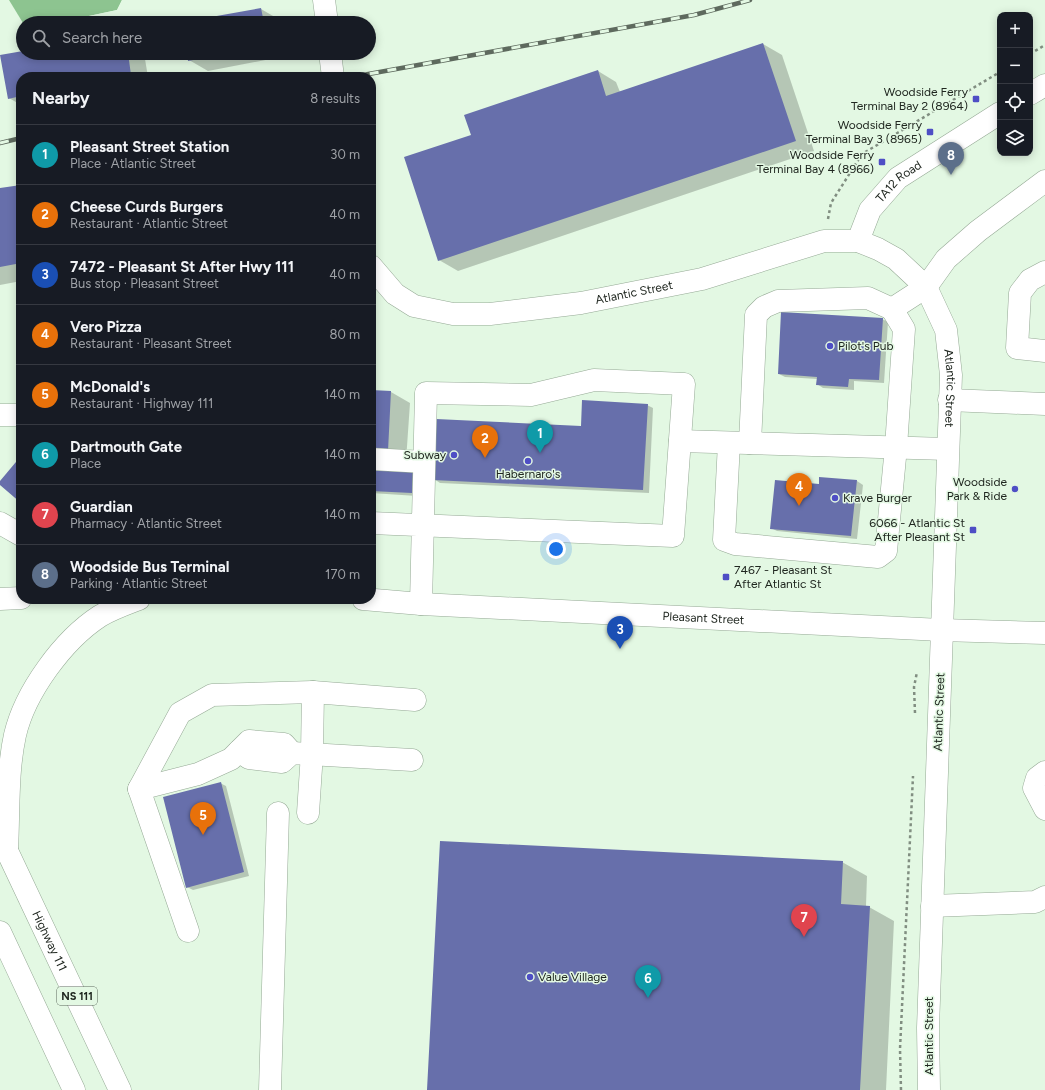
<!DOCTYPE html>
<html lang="en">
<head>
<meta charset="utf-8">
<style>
  body { margin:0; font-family:Figtree,sans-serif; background:#242831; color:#f1f3f6 }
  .controls { position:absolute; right:12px; top:12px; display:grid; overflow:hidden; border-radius:8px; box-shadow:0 2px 10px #0003 }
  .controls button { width:36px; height:36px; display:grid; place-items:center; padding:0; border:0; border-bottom:1px solid #363941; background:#171b24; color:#f1f3f6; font:20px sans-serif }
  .you { position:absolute; left:556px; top:549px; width:14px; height:14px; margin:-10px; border:3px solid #fff; border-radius:50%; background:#1a73e8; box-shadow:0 0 0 6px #1a73e833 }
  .badge { display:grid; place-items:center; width:26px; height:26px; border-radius:50%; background:#db2777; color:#fff; font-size:13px; font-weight:700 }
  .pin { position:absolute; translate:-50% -33px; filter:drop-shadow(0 1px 2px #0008) }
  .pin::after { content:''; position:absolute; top:21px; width:14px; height:12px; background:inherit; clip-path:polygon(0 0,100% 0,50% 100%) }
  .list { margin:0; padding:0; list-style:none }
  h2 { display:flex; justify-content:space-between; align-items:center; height:52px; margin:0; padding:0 16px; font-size:17px }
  h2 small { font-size:13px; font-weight:400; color:#9ea1a6 }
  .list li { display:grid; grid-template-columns:26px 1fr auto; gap:12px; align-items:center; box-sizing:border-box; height:60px; padding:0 16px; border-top:1px solid #363941 }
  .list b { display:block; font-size:15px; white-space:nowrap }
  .list p { margin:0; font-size:13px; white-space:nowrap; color:#9ea1a6 }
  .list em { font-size:13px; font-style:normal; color:#9ea1a6 }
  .icon { flex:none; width:22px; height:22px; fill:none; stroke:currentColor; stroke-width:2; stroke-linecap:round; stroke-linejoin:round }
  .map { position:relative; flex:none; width:1045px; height:1090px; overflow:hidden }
  .search { position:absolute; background:#171b24; box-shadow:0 2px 10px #0003; left:16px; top:16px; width:360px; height:44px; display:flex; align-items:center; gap:10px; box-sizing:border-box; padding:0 14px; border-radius:22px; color:#9ea1a6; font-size:15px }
  .panel { position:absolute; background:#171b24; box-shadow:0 2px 10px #0003; left:16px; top:72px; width:360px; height:532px; border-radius:16px }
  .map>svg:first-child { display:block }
</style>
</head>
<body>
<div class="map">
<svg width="1045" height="1090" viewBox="0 0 1045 1090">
  <rect width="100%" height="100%" fill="#e3f8e3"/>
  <path fill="#8dc490" d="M 9,0 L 122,0 L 117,10 L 56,23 L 23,23 Z"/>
  <path fill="#e3f8e3" d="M 122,0 L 124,0 L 117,12 L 66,23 L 56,23 L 117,10 Z"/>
  <path fill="#0003" d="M 261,9 L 280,20 L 280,23 L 185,23 Z
    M 763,44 L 782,55 L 814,151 L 458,271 L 439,260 L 472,135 L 598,71 L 616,82 L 620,92 Z
    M 23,52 L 144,53 L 148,77 L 21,77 L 21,105 L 9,98 Z
    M 188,53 L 286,53 L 286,56 L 208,71 L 189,60 Z
    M 21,186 L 21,281 L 0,285 L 0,189 Z
    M 882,319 L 888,322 L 884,383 L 854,381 L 854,390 L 823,388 L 817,384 L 817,379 L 785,377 L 779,374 Z
    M 371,391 L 391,392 L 410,403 L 406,461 L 371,459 Z
    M 647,405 L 653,408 L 649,493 L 440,483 L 434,479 Z
    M 371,466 L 413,468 L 417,496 L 371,493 Z
    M 857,481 L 863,485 L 857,539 L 777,531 L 771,528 L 820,485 Z
    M 220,783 L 226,786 L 249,876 L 193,890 L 187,887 Z
    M 842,862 L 867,876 L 866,906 L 869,907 L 894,921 L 886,1090 L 428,1090 Z"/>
  <path fill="#676fab" d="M 261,8 L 264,23 L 183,23 L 183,22 Z
    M 763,43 L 796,141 L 438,261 L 404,157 L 471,135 L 464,115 L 598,70 L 606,96 Z
    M 23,51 L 23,53 L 128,53 L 131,75 L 120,77 L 21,77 L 21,96 L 8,99 L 0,55 Z
    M 187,53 L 225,53 L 225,54 L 188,61 Z
    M 21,185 L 21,263 L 0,267 L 0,188 Z
    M 781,312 L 883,318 L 879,380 L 849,379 L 848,387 L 816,385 L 817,377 L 778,374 Z
    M 371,390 L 391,391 L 388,451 L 371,450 Z
    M 582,400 L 648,404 L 643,490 L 433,480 L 436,419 L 581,426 Z
    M 21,456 L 21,503 L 0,485 L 0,481 Z
    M 371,465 L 413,467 L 412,493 L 371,491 Z
    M 819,477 L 857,480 L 851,536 L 770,529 L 775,480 L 819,484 Z
    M 221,782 L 244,872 L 186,888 L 163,797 Z
    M 440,841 L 843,861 L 841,904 L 870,906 L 860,1090 L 427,1090 Z"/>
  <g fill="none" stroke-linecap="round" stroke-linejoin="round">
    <g stroke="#95a995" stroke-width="23">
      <g id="minor">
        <path d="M 324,0 L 327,23"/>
        <path d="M 330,53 L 333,77"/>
        <path d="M 1030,94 L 1045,85"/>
        <path id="s1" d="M 858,241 L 870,210 L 898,178 L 1000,113"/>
        <path id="s2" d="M 371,266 L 395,294 L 414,306 L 453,314 L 490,314 L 581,303 L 702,279 L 824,241 L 858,241 L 878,249 L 896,259 L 926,287 L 946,330 L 951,375 L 928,1028 L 929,1090"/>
        <path d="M 1045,272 L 1030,280 L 1020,293 L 1017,348 L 1045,351"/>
        <path d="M 949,400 L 1045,404"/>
        <path d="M 0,415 L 21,415"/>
        <path d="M 680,441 L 947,449"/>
        <path d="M 729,443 L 724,540 L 735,544 L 878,557 L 886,551 L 896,447 L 904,329 L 892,309 L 926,287 L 946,259 L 978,231 L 1045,181"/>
        <path d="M 750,443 L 756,315 L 764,307 L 778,301 L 868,298 L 892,309"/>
        <path d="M 371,459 L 424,462"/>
        <path d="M 0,523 L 21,535"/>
        <path d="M 371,523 L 673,536 L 684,384 L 594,380 L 531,395 L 426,393 L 421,604"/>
        <path d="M 239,751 L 249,758 L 282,762 L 292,753 L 412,760"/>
        <path d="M 1045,772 L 1037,778 L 1034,788 L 1045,809"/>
        <path d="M 139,789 L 198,774 L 231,759 L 249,741 L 284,744 L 292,753"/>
        <path d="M 308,813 L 312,753 L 313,692"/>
        <path d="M 932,906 L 1035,902 L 1045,897"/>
        <path d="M 188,931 L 139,789 L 180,713 L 212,695 L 313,692 L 415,700"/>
        <path d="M 270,1090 L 278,813"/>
      </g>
    </g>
    <g stroke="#95a995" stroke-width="23">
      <g id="major">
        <path d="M 0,599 L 21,598"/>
        <path id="s3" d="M 363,599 L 421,604 L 941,630 L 1045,633"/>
      </g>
    </g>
    <g stroke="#95a995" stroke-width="23">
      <g id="highway">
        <path id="s4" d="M 0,836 L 120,1090"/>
        <path d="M 7,850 C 9,812 7,771 15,735 C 25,692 63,640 100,616 C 112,609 126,604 139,599"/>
        <path d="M 0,932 L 74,1090"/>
      </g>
    </g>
    <path stroke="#818e81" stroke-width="2.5" stroke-dasharray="3 3" stroke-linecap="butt" d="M 1030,54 L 1045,45
      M 828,219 L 831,203 L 862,154 L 1000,72
      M 915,713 L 914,687 L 917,672
      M 901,1090 L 900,1049 L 913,776"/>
    <use href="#minor" stroke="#fff" stroke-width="22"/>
    <use href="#major" stroke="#fff" stroke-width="22"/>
    <use href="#highway" stroke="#fff" stroke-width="22"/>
    <g stroke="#5e6a5e" stroke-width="4.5">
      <path id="rail" d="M 352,77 L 694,15 L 750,0
        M 0,143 L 21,138"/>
    </g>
    <use href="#rail" stroke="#e3f8e3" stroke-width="3" stroke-dasharray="9" stroke-linecap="butt"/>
  </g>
  <g fill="#4e4ec5" stroke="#e3f8e3" stroke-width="1.5">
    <rect x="972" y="95" width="8" height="8" rx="2"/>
    <rect x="926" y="128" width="8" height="8" rx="2"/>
    <rect x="878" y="158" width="8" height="8" rx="2"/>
    <circle cx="830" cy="346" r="4"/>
    <circle cx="454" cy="455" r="4"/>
    <circle cx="528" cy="461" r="4"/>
    <circle cx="1015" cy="489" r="4"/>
    <circle cx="835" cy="498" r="4"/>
    <rect x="969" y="526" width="8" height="8" rx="2"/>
    <rect x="722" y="573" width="8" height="8" rx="2"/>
    <circle cx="530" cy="977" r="4"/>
  </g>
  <g text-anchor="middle" stroke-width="3" stroke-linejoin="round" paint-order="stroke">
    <rect fill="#e3f8e3" stroke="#5a665a" stroke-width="1" x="57" y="987" width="40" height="18" rx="3"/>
    <g font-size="11" font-weight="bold" fill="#202720">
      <text x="77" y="1000">NS 111</text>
    </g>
    <g font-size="12" fill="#202720" stroke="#e3f8e3" text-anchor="end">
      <text x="968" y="96">Woodside Ferry<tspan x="968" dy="14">Terminal Bay 2 (8964)</tspan></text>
      <text x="922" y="129">Woodside Ferry<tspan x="922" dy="14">Terminal Bay 3 (8965)</tspan></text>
      <text x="874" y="159">Woodside Ferry<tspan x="874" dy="14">Terminal Bay 4 (8966)</tspan></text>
      <text x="838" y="350" text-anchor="start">Pilot's Pub</text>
      <text x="446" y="459">Subway</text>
      <text x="528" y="478" text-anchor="middle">Habernaro's</text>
      <text x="1007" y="486">Woodside<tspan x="1007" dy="14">Park &amp; Ride</tspan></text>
      <text x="843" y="502" text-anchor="start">Krave Burger</text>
      <text x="965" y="527">6066 - Atlantic St<tspan x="965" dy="14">After Pleasant St</tspan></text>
      <text x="734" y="574" text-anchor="start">7467 - Pleasant St<tspan x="734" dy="14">After Atlantic St</tspan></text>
      <text x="538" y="981" text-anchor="start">Value Village</text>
    </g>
    <g font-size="12" fill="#202720" stroke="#e3f8e3">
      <text dy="4" stroke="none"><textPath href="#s1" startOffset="74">TA12 Road</textPath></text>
      <text dy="4" stroke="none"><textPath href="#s2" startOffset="282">Atlantic Street</textPath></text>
      <text dy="4" stroke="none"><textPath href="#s2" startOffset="702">Atlantic Street</textPath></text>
      <text dy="4" stroke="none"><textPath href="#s3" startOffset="341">Pleasant Street</textPath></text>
      <text transform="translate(939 712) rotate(-88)" y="4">Atlantic Street</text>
      <text dy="4" stroke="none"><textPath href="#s4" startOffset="116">Highway 111</textPath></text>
      <text transform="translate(929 1036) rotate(-90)" y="4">Atlantic Street</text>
    </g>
  </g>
</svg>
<div class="controls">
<button>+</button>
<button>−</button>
<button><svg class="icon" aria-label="locate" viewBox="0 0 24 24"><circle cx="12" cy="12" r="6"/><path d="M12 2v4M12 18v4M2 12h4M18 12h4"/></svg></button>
<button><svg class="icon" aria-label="layers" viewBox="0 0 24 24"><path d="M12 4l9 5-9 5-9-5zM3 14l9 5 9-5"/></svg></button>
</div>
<div class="you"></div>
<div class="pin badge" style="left:540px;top:453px;background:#0f9aa8">1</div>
<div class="pin badge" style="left:485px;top:458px;background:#e8710a">2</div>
<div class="pin badge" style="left:620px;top:649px;background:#1a4fb4">3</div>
<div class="pin badge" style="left:799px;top:506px;background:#e8710a">4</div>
<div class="pin badge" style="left:203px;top:835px;background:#e8710a">5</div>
<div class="pin badge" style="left:648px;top:998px;background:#0f9aa8">6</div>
<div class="pin badge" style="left:804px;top:937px;background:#e0444e">7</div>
<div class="pin badge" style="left:951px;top:175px;background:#5c6f8a">8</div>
<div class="search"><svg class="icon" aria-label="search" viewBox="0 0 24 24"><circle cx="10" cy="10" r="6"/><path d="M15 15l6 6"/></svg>Search here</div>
<section class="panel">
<h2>Nearby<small>8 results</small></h2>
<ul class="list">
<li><span class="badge" style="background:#0f9aa8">1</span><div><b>Pleasant Street Station</b><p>Place · Atlantic Street</p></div><em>30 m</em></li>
<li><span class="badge" style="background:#e8710a">2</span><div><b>Cheese Curds Burgers</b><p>Restaurant · Atlantic Street</p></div><em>40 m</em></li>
<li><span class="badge" style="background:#1a4fb4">3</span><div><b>7472 - Pleasant St After Hwy 111</b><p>Bus stop · Pleasant Street</p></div><em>40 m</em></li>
<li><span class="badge" style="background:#e8710a">4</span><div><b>Vero Pizza</b><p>Restaurant · Pleasant Street</p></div><em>80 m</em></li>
<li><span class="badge" style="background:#e8710a">5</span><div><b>McDonald's</b><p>Restaurant · Highway 111</p></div><em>140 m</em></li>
<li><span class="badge" style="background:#0f9aa8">6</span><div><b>Dartmouth Gate</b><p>Place</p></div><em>140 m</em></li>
<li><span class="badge" style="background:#e0444e">7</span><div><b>Guardian</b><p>Pharmacy · Atlantic Street</p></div><em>140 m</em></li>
<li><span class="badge" style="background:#5c6f8a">8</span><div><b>Woodside Bus Terminal</b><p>Parking · Atlantic Street</p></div><em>170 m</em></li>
</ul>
</section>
</div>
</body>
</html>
